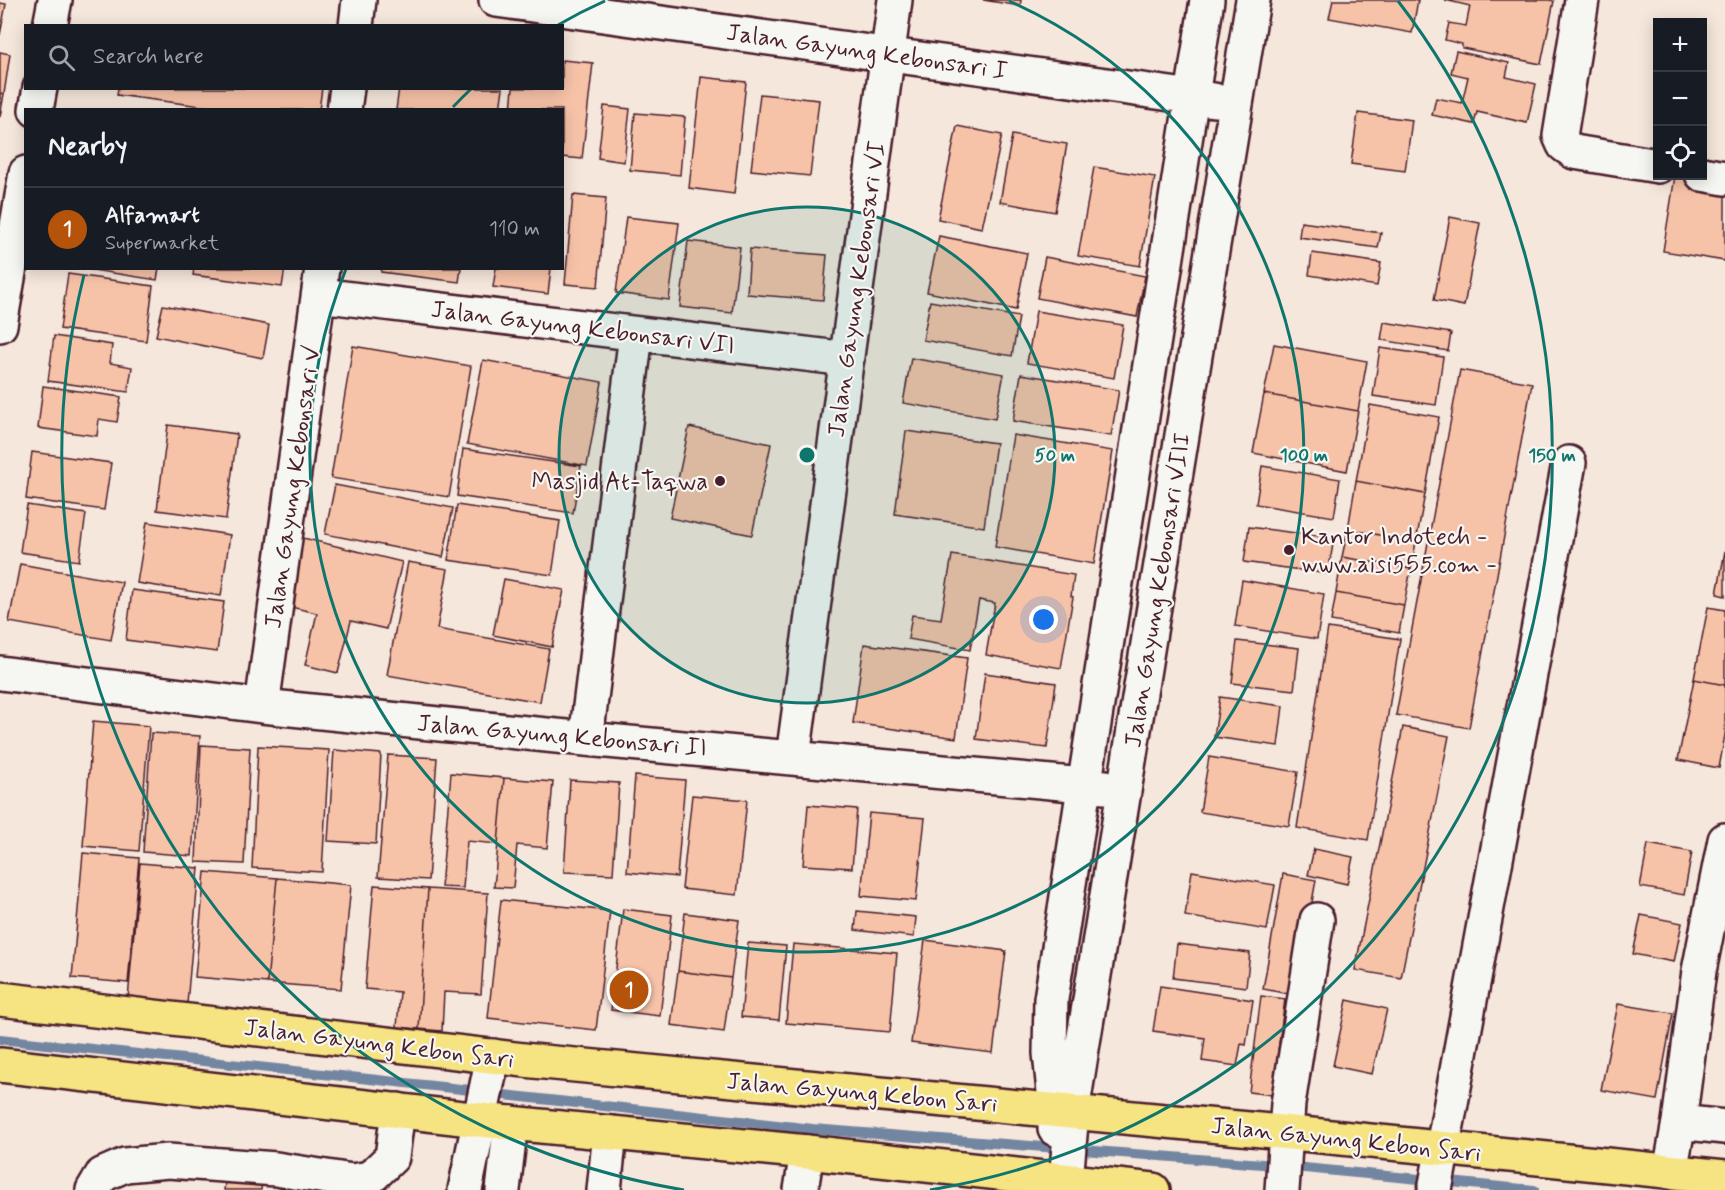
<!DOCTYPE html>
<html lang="en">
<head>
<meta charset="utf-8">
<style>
  body { margin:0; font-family:Mynerve,sans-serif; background:#242831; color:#f1f3f6 }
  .controls { position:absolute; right:18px; top:18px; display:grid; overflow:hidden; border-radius:0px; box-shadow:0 3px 15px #0003 }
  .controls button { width:54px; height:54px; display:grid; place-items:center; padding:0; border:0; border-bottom:2px solid #363941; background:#171b24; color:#f1f3f6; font:30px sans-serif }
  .you { position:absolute; left:1044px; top:620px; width:21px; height:21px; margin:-15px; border:4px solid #fff; border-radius:50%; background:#1a73e8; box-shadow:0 0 0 9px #1a73e833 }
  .badge { display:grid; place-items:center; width:39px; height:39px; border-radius:50%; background:#b45309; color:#fff; font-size:20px; font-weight:700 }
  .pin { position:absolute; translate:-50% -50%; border:3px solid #fff; box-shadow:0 2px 6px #0006 }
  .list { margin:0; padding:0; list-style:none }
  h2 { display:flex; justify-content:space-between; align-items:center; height:78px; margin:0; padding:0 24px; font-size:26px }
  h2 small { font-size:20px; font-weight:400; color:#9ea1a6 }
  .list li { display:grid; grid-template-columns:39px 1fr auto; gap:18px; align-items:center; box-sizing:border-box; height:84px; padding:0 24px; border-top:2px solid #363941 }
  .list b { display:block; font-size:22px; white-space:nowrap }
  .list p { margin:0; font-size:20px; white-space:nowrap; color:#9ea1a6 }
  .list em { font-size:20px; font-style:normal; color:#9ea1a6 }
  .icon { flex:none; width:33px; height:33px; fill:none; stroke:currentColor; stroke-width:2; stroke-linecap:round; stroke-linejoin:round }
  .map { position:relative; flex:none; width:1725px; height:1190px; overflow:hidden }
  .search { position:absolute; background:#171b24; box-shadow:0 3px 15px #0003; left:24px; top:24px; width:540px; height:66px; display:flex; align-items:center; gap:15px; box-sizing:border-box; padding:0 21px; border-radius:0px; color:#9ea1a6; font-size:22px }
  .panel { position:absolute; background:#171b24; box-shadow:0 3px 15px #0003; left:24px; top:108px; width:540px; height:162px; border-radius:0px }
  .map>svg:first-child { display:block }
</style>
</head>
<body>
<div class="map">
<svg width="1725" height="1190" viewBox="0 0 1725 1190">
  <rect width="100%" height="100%" fill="#f6e7dc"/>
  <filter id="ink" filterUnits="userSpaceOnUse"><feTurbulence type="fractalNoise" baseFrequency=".0167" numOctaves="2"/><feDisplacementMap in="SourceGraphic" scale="12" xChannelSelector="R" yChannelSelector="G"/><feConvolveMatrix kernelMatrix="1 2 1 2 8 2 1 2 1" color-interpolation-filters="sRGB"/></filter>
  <g filter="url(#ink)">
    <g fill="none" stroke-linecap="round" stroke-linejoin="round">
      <path stroke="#7386a1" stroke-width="10" d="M 0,1039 L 470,1090
        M 504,1095 L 813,1129 L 1275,1165
        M 1294,1167 L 1534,1190"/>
    </g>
    <path fill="#f7c3a8" stroke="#4a1f2b" stroke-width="1.5" d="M 983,0 L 1021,0 L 1020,6 Z
      M 1333,0 L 1418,0 L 1412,33 L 1329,18 Z
      M 1549,0 L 1554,1 L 1541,64 L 1462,48 L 1462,44 L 1445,40 L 1449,23 L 1466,26 L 1470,6 L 1445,0 Z
      M 0,3 L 6,4 L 0,35 Z
      M 1456,51 L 1509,63 L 1506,77 L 1536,84 L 1527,123 L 1477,112 L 1474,124 L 1432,115 L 1436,98 L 1462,103 L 1468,77 L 1451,73 Z
      M 0,52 L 10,54 L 4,94 L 0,93 Z
      M 562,60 L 593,63 L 582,159 L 562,157 L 562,110 L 511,110 L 513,88 L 562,88 Z
      M 701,77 L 746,82 L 734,194 L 689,188 Z
      M 118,88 L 322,88 L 319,110 L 231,110 L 117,95 Z
      M 399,88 L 503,88 L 500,110 L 396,110 Z
      M 0,93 L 4,94 L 0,117 Z
      M 760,94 L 819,100 L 810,176 L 751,170 Z
      M 604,106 L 630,109 L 624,162 L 598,158 Z
      M 635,113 L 685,117 L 680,175 L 630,170 Z
      M 1358,113 L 1412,120 L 1405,171 L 1351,164 Z
      M 957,126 L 1002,135 L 982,228 L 938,219 Z
      M 1012,135 L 1067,144 L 1055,212 L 1000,202 Z
      M 1094,167 L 1155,177 L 1140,266 L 1078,256 Z
      M 1675,176 L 1725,183 L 1725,261 L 1663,251 Z
      M 573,195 L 606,198 L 598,287 L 565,284 Z
      M 626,217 L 679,223 L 669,300 L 616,293 Z
      M 1450,217 L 1480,223 L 1464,306 L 1434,300 Z
      M 1301,222 L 1381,233 L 1378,248 L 1299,237 Z
      M 939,236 L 1027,253 L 1016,310 L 927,292 Z
      M 688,241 L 740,247 L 732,313 L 680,307 Z
      M 750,249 L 827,255 L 823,300 L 747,294 Z
      M 1312,253 L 1381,263 L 1377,286 L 1309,275 Z
      M 1045,257 L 1145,276 L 1137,317 L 1037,298 Z
      M 80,268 L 159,268 L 157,280 Z
      M 194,268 L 285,268 L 282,287 L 193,275 Z
      M 382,268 L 461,268 L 459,282 L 381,272 Z
      M 496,268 L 551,268 L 548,294 L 493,287 Z
      M 68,274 L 153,286 L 146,341 L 60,329 Z
      M 930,301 L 1019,317 L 1012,356 L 923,340 Z
      M 163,305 L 269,325 L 263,358 L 156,336 Z
      M 1036,311 L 1123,325 L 1114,378 L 1027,363 Z
      M 1384,322 L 1451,333 L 1448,351 L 1381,340 Z
      M 54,336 L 112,345 L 110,363 L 132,367 L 128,392 L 48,381 Z
      M 1274,344 L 1367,361 L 1358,411 L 1264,394 Z
      M 353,346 L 471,366 L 449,497 L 331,478 Z
      M 1380,348 L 1443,357 L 1436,405 L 1373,396 Z
      M 911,358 L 1004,374 L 995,419 L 903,403 Z
      M 483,360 L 602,382 L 587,466 L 467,444 Z
      M 1460,370 L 1532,383 L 1469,728 L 1396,715 Z
      M 1021,374 L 1119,390 L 1111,436 L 1013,421 Z
      M 43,386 L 121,397 L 117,422 L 99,419 L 97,436 L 38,428 Z
      M 1264,394 L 1358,411 L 1347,471 L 1253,453 Z
      M 1370,405 L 1439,417 L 1425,494 L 1356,481 Z
      M 168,425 L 237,434 L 226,519 L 157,510 Z
      M 689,427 L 771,444 L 752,535 L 670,518 Z
      M 906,431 L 996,443 L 984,527 L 895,514 Z
      M 1013,435 L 1113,451 L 1094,564 L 995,547 Z
      M 463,449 L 581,466 L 573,513 L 457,496 Z
      M 32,452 L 111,463 L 104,510 L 26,499 Z
      M 1262,466 L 1340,479 L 1334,517 L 1256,504 Z
      M 1356,481 L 1425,494 L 1416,542 L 1348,529 Z
      M 335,485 L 453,508 L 443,557 L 325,534 Z
      M 27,505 L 86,514 L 79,561 L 20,552 Z
      M 457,505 L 560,521 L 552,575 L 448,560 Z
      M 147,522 L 230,535 L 221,596 L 137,583 Z
      M 1249,527 L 1334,538 L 1328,574 L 1244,562 Z
      M 1348,529 L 1416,542 L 1411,569 L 1342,557 Z
      M 299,537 L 402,562 L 386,629 L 351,621 L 338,673 L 305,665 L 317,613 L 282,605 Z
      M 1725,551 L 1725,596 L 1717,594 Z
      M 952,555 L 1074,575 L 1071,596 L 1073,597 L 1061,668 L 986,655 L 995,603 L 979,600 L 970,650 L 908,639 L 912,615 L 941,619 Z
      M 1342,557 L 1411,569 L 1404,605 L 1336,593 Z
      M 408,562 L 448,569 L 437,629 L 549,649 L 540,702 L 387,675 Z
      M 20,564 L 122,582 L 111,640 L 9,622 Z
      M 504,579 L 564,590 L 552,647 L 493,635 Z
      M 1242,580 L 1324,594 L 1317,639 L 1235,626 Z
      M 132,590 L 224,602 L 217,652 L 126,640 Z
      M 1336,593 L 1404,605 L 1399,633 L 1331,621 Z
      M 1708,607 L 1725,610 L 1725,685 L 1694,679 Z
      M 1328,628 L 1400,639 L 1368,840 L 1297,828 Z
      M 1237,641 L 1299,648 L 1294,690 L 1232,683 Z
      M 864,644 L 967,658 L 956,738 L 853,723 Z
      M 985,673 L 1056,683 L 1047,748 L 976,739 Z
      M 1694,679 L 1725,685 L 1725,735 L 1719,768 L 1678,760 Z
      M 1220,697 L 1283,706 L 1278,746 L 1214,737 Z
      M 93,721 L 149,726 L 139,851 L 83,846 Z
      M 1403,727 L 1449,736 L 1401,978 L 1355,970 Z
      M 151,733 L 200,736 L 192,856 L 143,852 Z
      M 201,745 L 250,748 L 244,864 L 196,862 Z
      M 258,746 L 329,750 L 322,872 L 252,868 Z
      M 334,750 L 381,754 L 376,844 L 328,841 Z
      M 388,755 L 437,758 L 428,880 L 378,877 Z
      M 1209,757 L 1298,772 L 1289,826 L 1200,812 Z
      M 451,773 L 504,778 L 498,844 L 467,841 L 463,888 L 441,887 Z
      M 635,776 L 685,780 L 677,877 L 627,872 Z
      M 504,778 L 553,782 L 547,848 L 517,845 L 513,888 L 494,887 Z
      M 570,780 L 619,783 L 613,874 L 564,872 Z
      M 692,795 L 747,800 L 737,895 L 682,889 Z
      M 808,805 L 857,809 L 852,868 L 803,865 Z
      M 869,813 L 925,818 L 916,901 L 861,896 Z
      M 1648,844 L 1692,852 L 1684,895 L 1640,887 Z
      M 1314,849 L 1353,857 L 1347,884 L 1308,875 Z
      M 83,853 L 139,858 L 128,983 L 72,978 Z
      M 140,863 L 199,868 L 187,1004 L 128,999 Z
      M 1192,871 L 1275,885 L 1267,930 L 1185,916 Z
      M 205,872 L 277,878 L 267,983 L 195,977 Z
      M 1283,874 L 1316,880 L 1295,995 L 1263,989 Z
      M 277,878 L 351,885 L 341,989 L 267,983 Z
      M 374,885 L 428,889 L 419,1029 L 397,1027 L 400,992 L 365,989 Z
      M 428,889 L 488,893 L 481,994 L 444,992 L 442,1031 L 419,1029 Z
      M 501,900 L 610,911 L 596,1030 L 488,1018 Z
      M 623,909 L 672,915 L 660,1016 L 611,1010 Z
      M 857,911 L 916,917 L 914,937 L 855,930 Z
      M 685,913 L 739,920 L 731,978 L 678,971 Z
      M 1641,915 L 1682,923 L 1674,962 L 1633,954 Z
      M 925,940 L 1006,951 L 993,1053 L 911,1043 Z
      M 748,943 L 786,946 L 779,1020 L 741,1017 Z
      M 793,944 L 897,953 L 890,1032 L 786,1023 Z
      M 1177,944 L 1250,953 L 1246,987 L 1173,978 Z
      M 678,971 L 731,978 L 724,1032 L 671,1025 Z
      M 1160,986 L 1253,1000 L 1246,1045 L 1241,1044 L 1237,1066 L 1202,1061 L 1205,1038 L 1153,1031 Z
      M 1261,996 L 1285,999 L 1272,1095 L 1249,1092 Z
      M 1347,1000 L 1387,1009 L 1372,1074 L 1333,1066 Z
      M 1618,1004 L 1673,1013 L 1657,1100 L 1601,1090 Z
      M 227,1168 L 263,1172 L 261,1190 L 224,1190 Z"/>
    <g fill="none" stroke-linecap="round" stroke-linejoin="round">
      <g stroke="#4a1f2b" stroke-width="38">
        <path id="minor" d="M 496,0 L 1214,100
          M 1582,0 L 1560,136 L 1564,145 L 1574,152 L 1658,166
          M 50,26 L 55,0
          M 356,26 L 359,0
          M 36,110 L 40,88
          M 344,110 L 347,88
          M 1702,174 L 1725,178
          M 319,295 L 847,359
          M 0,325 L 26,173
          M 0,673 L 262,706 L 586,739 L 1105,787
          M 262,706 L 322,268
          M 586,739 L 636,334
          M 793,757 L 895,0
          M 1679,1122 L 1725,1127
          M 1055,1129 L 1056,1111 L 1050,1053 L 1051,999 L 1207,0
          M 1670,1172 L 1679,1122 L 1699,971 L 1725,840
          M 1066,1181 L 1072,1112 L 1081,1055 L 1253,0
          M 93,1190 L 102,1175 L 125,1165 L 168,1161 L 276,1169 L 352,1181 L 370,1178 L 392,1157 L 398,1110
          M 465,1190 L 493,1056
          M 503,1190 L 511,1123
          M 604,1190 L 610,1133
          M 801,1190 L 807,1152
          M 1282,1190 L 1288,1104 L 1317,920
          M 1435,1190 L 1569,463"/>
      </g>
      <g stroke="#4a1f2b" stroke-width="38">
        <path id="major" d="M 0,999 L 533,1061 L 1282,1132 L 1725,1177
          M 0,1065 L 480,1120 L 807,1152 L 1153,1190"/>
      </g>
      <use href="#minor" stroke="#f6f6f2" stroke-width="33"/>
      <use href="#major" stroke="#f6e381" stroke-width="33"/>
    </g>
  </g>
  <circle cx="807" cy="455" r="248" fill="#0f766e" fill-opacity=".12"/>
  <g fill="none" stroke="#0f766e" stroke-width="3">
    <circle cx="807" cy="455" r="248"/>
    <path d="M453 107A497 497 0 0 1 471 89M558 25A497 497 0 0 1 605 1M1009 1A497 497 0 1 1 346 269"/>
    <path d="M684 1190A745 745 0 0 1 84 275M1398 1A745 745 0 0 1 930 1190"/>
  </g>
  <g fill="#4a1f2b" stroke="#f6f6f2" stroke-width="2">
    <circle cx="720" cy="481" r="6"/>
    <circle cx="1289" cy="550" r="6"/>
  </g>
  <g text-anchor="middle" stroke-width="4.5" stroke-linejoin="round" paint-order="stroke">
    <g font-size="24" fill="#4a1f2b" stroke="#f6f6f2">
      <text transform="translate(867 51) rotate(8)" y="8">Jalan Gayung Kebonsari I</text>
      <text transform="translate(856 289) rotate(-82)" y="8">Jalan Gayung Kebonsari VI</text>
      <text transform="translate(583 327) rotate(7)" y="8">Jalan Gayung Kebonsari VII</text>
      <text transform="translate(292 487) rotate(-82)" y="8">Jalan Gayung Kebonsari V</text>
      <text transform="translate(1157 590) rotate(-81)" y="8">Jalan Gayung Kebonsari VIII</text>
      <text transform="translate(562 735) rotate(5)" y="8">Jalan Gayung Kebonsari II</text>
      <text transform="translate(379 1043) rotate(7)" y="8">Jalan Gayung Kebon Sari</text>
      <text transform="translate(862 1092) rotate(5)" y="8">Jalan Gayung Kebon Sari</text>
      <text transform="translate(1346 1139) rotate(6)" y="8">Jalan Gayung Kebon Sari</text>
    </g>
    <g font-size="24" fill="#4a1f2b" stroke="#f6f6f2" text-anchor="end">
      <text x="708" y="489">Masjid At-Taqwa</text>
      <text x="1301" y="544" text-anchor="start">Kantor Indotech -<tspan x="1301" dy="28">www.aisi555.com -</tspan></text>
    </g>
  </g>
  <circle cx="807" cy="455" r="9" fill="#0f766e" stroke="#f6f6f2" stroke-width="3"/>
  <g font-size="18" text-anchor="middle" font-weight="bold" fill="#0f766e" stroke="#f6f6f2" stroke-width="4.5" stroke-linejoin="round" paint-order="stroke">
    <text x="1055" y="461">50 m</text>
    <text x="1304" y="461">100 m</text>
    <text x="1552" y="461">150 m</text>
  </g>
</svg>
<div class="controls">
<button>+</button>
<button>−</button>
<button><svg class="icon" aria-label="locate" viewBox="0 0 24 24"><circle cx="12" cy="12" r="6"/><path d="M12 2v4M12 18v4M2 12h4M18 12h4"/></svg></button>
</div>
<div class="you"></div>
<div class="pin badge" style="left:629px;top:990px">1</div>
<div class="search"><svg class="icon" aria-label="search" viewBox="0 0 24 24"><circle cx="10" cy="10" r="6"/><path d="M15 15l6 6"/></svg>Search here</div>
<section class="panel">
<h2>Nearby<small></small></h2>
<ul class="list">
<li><span class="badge">1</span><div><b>Alfamart</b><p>Supermarket</p></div><em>110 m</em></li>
</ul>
</section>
</div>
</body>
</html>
